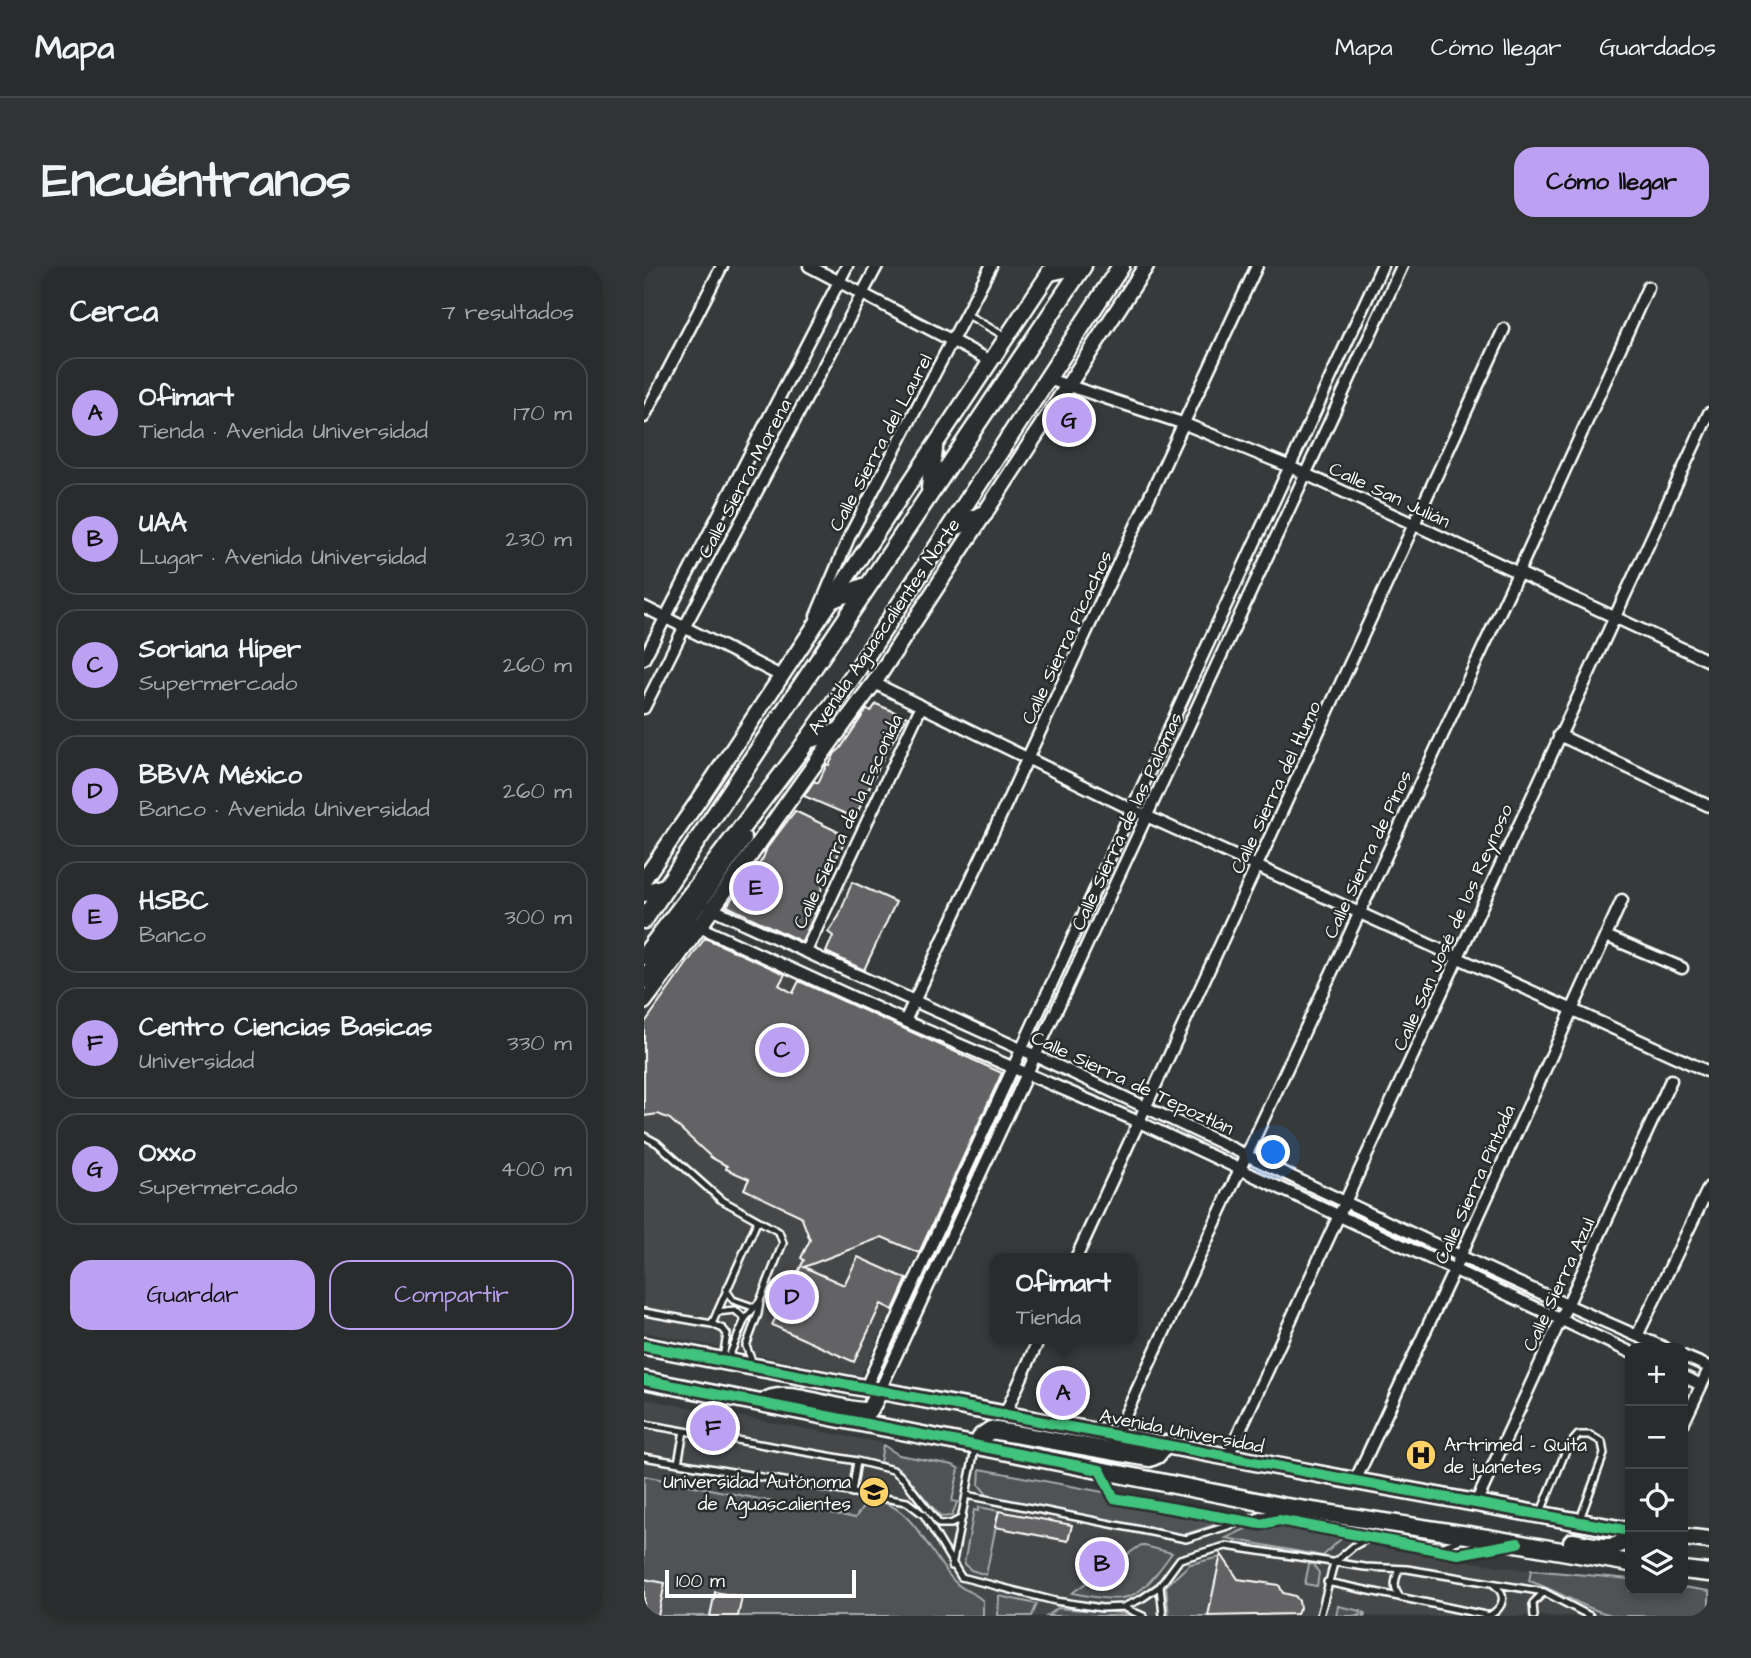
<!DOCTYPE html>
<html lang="es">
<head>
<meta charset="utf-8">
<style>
  body { margin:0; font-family:"Architects Daughter",sans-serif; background:#313434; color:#f1f3f6 }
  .controls { position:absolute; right:21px; bottom:21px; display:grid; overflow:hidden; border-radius:14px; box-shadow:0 4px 10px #0003 }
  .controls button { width:63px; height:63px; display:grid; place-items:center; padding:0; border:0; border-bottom:2px solid #454848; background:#292c2c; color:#f1f3f6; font:35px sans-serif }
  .scale { position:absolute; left:21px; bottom:18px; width:191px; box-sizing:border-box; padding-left:7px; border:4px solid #fff; border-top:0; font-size:19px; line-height:24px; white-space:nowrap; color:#fff; -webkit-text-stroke:5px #2a2d2e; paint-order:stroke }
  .you { position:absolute; left:630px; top:887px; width:24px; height:24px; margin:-18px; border:5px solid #fff; border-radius:50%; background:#1a73e8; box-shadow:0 0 0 10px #1a73e833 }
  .badge { display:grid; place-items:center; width:46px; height:46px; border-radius:50%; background:#bca0f2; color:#111; font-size:23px; font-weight:700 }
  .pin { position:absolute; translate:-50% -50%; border:4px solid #fff; box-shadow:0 2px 7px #0006 }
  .popup { position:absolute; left:346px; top:987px; width:147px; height:91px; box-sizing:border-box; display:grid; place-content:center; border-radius:14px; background:#292c2c; filter:drop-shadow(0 2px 5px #0005); font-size:23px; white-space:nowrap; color:#a5a7a9 }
  .popup b { font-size:26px; color:#f1f3f6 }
  .popup::after { content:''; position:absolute; left:50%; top:100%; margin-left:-14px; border:14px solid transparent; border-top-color:#292c2c }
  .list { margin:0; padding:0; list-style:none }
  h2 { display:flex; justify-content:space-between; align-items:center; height:91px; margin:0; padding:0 28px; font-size:30px }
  h2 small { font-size:23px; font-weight:400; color:#a5a7a9 }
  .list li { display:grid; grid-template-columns:46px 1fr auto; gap:21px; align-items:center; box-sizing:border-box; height:112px; margin:0 14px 14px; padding:0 14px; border:2px solid #454848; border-radius:21px }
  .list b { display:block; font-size:26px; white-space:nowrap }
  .list p { margin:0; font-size:23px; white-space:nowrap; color:#a5a7a9 }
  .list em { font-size:23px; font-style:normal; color:#a5a7a9 }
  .actions { display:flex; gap:14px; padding:21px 28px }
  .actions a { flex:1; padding:16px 0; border:2px solid #bca0f2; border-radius:21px; text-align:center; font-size:24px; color:#bca0f2 }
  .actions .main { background:#bca0f2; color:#111 }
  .icon { flex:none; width:38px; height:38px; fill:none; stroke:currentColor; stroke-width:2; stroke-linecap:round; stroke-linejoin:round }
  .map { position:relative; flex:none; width:1065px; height:1350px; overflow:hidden; border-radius:21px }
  header { display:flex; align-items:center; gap:42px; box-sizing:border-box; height:98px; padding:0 35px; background:#292c2c; border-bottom:2px solid #454848 }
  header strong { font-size:33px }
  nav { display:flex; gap:38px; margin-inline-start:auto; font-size:24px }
  .intro { display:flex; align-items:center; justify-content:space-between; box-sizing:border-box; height:168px; padding:0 42px }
  h1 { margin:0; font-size:49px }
  .button { padding:18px 32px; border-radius:21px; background:#bca0f2; color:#111; font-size:24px; font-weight:700 }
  main { display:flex; gap:42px; padding:0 42px }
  aside { flex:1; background:#292c2c; border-radius:21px; box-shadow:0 4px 10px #0003 }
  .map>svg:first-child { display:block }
</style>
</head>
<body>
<header>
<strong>Mapa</strong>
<nav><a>Mapa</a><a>Cómo llegar</a><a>Guardados</a></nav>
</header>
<div class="intro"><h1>Encuéntranos</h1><a class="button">Cómo llegar</a></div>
<main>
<aside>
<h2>Cerca<small>7 resultados</small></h2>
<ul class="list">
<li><span class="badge">A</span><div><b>Ofimart</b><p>Tienda · Avenida Universidad</p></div><em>170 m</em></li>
<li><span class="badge">B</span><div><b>UAA</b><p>Lugar · Avenida Universidad</p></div><em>230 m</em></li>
<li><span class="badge">C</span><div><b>Soriana Híper</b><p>Supermercado</p></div><em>260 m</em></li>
<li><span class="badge">D</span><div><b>BBVA México</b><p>Banco · Avenida Universidad</p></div><em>260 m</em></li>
<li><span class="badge">E</span><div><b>HSBC</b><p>Banco</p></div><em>300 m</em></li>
<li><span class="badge">F</span><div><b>Centro Ciencias Basicas</b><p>Universidad</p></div><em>330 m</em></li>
<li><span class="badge">G</span><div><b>Oxxo</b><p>Supermercado</p></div><em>400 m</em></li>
</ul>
<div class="actions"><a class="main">Guardar</a><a>Compartir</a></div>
</aside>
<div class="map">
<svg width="1065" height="1350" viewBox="0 0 1065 1350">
  <rect width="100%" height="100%" fill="#373a3b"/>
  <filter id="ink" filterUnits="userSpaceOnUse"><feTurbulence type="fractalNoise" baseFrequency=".0143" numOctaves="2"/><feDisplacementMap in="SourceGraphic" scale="14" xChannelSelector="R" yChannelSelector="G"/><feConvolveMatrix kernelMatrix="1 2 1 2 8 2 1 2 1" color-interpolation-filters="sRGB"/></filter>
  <g filter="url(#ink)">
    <path fill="#444748" d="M 61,671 L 359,807 L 217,1110 L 0,1066 L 0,758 Z
      M 0,1133 L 234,1176 L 255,1189 L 700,1270 L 728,1280 L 881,1304 L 986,1313 L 986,1324 L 1039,1324 L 1039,1321 L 1065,1325 L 1065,1350 L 0,1350 Z"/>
    <path fill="#505354" stroke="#a8a9aa" stroke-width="2" d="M 239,1179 L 255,1189 L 309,1199 L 315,1203 L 308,1235 L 313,1236 L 308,1250 L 297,1251 L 255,1202 L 236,1196 Z
      M 336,1203 L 582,1249 L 583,1255 L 539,1269 L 344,1230 L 335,1219 Z
      M 0,1210 L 211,1252 L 224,1234 C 270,1235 284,1289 312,1317 C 320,1325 329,1325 339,1335 L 339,1350 L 0,1350 Z
      M 335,1241 L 355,1245 L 342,1309 L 327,1304 L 320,1298 L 330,1244 L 334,1245 Z
      M 618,1255 L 700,1270 L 679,1290 L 582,1272 Z
      M 497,1279 L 528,1287 C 493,1335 488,1339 428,1327 Z
      M 577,1291 L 564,1350 L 525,1350 L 522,1320 L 546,1298 Z
      M 665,1298 L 669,1298 L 675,1307 L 673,1320 L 661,1318 Z
      M 887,1304 L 986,1313 L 986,1324 L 1039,1324 L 1039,1321 L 1065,1325 L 1065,1350 C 1038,1350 996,1350 972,1350 C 941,1344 914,1324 885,1315 Z
      M 355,1330 L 393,1338 L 388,1350 L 354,1350 Z
      M 694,1340 L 717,1345 L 716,1350 L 692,1350 Z
      M 414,1342 C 429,1344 480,1345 489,1350 L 403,1350 Z"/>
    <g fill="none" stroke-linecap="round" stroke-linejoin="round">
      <path stroke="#adaeaf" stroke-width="3.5" d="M 720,1350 L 720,1347"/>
    </g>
    <path fill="#636465" stroke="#fff" stroke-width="2" d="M 232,438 L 263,451 L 242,486 L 211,552 L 160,530 L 170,515 L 174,517 L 183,498 L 185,499 L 191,487 L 196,483 L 223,443 L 227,445 Z
      M 151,545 L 203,570 L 170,639 L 174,641 L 158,676 L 83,640 L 93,625 L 106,633 L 116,613 L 108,609 L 119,592 L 123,582 Z
      M 208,616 L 252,636 L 220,704 L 182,686 L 189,670 L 184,666 L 195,650 Z
      M 61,672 L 141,708 L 135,719 L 149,727 L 155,715 L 358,807 L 275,987 L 238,971 L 160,1001 L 200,1019 L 214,991 L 263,1013 L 249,1044 L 237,1038 L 210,1096 L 128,1059 L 160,994 L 157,992 L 166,974 L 157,950 L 100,923 L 105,913 L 82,903 L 83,900 L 68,892 L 26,853 L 14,848 L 0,850 L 0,758 Z
      M 355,1245 L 428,1259 L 424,1275 L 351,1261 Z
      M 577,1288 L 594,1313 L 635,1319 L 639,1327 L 651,1330 L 655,1335 L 656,1342 L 653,1348 L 564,1350 Z
      M 0,1313 L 21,1317 L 14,1350 L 0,1350 Z
      M 71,1326 L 98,1331 L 94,1350 L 66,1350 Z"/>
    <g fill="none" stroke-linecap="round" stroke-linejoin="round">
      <g stroke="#fff" stroke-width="10">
        <path id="lane" d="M 322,48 L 362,71
          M 0,870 L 13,877 L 76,933 L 135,966 L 139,977 L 116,1035 L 114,1048 L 102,1080 L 109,1098
          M 82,1024 L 89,1034 L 109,1041
          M 0,1046 L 68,1058 L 113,956
          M 73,1046 L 91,1044 L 101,1053
          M 68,1058 L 79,1063 L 83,1068 L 79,1092
          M 84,1093 L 101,1053 L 116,1035
          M 0,1158 L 213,1195 L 249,1204 L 260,1213 L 295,1258 L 307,1258 L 318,1252
          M 0,1191 L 263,1236 L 280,1249 L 317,1311 L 411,1335 L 458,1342 L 479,1341 L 497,1333 L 516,1320 L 536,1293 L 582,1280 L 721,1301 L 763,1303 L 900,1326 L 946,1350
          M 34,1197 L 40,1165
          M 208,1227 L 213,1195
          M 322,1229 L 542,1273 L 632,1245
          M 897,1246 L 923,1182 L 934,1169 L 946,1169 L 958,1176 L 960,1188 L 936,1253
          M 308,1300 L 331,1183
          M 755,1303 C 751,1315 748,1322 757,1332
          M 683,1316 L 846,1350
          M 516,1320 L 519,1350
          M 479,1341 L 499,1350
          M 676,1350 L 690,1297 L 710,1280 L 731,1269 L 796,1281 L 817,1274
          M 845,1350 C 860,1341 864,1329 849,1318
          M 890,1350 L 889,1337 L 900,1326"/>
      </g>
      <g stroke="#fff" stroke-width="15">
        <path id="street" d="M 165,0 L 347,95
          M 404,113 L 541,158 L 644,200 L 1065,395
          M 0,151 L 78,0
          M 0,341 L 137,410
          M 172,350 L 206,269 L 347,0
          M 0,393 L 203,0
          M 230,417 L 487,543 L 1065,806
          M 0,442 L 40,362 L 233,0
          M 915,469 L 1065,540
          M 65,641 C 192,701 322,757 450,817 C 640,906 828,999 1021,1082
          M 51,659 L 261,755 L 495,856 L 986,1086
          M 962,670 L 1038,702
          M 162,685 L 277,441
          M 261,755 L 613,0
          M 432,992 L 860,63
          M 993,1070 L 1065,921
          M 1039,1090 L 1065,1101
          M 1039,1110 L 1057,1119
          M 222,1121 L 738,0
          M 236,1124 L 758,0
          M 361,1148 L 395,1073
          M 1039,1158 L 1065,1103
          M 472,1169 L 874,307 L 1004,21
          M 584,1190 C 746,843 903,494 1065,147
          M 711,1215 L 810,1004 L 978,634
          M 832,1237 L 1027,814"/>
      </g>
      <g stroke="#fff" stroke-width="19">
        <path id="secondary" d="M 0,613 L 57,531 L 410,0
          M 0,736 C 79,632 151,522 230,417 L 502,0"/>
      </g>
      <g stroke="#fff" stroke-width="21">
        <path id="primary" d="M 406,6 L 434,0
          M 286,222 L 290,183
          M 307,263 L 340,248
          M 189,333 L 222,320
          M 163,474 L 193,466
          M 0,627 L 21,621
          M 0,654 L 439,0
          M 0,690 L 155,486 L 211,407 L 477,0
          M 0,714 L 99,573
          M 0,1080 L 711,1215 L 986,1265
          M 0,1114 L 642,1241 L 843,1272 L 986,1297
          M 120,1136 C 141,1120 195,1146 222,1145 L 226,1143 L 236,1124
          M 332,1180 L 338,1170 L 347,1164 L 506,1192 L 513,1189 L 522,1178
          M 1039,1271 L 1065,1274
          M 928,1276 C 949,1279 972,1289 986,1269
          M 1039,1304 L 1065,1307"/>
      </g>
      <use href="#lane" stroke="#2a2d2e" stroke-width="5"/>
      <use href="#street" stroke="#2a2d2e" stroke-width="10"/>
      <use href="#secondary" stroke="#2a2d2e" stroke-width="14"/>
      <use href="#primary" stroke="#2a2d2e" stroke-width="16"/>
      <g stroke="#2a2d2e" stroke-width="15">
        <path id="cycleway" d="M 0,1080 L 711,1215 L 986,1265
          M 0,1114 L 456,1204 L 470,1232 L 617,1258 L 635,1254 L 814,1288 L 874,1277"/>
      </g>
      <use href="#cycleway" stroke="#40c37c" stroke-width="10"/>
    </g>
  </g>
  <defs>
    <g id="hospital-disc" transform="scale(1.575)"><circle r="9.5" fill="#ffd166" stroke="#2a2d2e"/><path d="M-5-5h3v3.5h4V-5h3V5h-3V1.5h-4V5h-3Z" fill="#111"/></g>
    <g id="university-disc" transform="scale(1.575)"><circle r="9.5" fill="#ffd166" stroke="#2a2d2e"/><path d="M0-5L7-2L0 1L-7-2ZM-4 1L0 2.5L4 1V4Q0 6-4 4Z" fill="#111"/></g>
  </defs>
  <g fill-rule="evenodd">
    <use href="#hospital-disc" x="777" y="1189"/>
    <use href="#university-disc" x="230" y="1226"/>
  </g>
  <g text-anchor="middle" stroke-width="5" stroke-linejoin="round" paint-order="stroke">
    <g font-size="19" fill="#fff" stroke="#2a2d2e">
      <text transform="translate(236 176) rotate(-62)" y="7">Calle Sierra del Laurel</text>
      <text transform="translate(100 212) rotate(-62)" y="7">Calle Sierra Morena</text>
      <text transform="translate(746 228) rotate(25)" y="7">Calle San Julián</text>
      <text transform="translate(239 360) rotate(-56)" y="7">Avenida Aguascalientes Norte</text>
      <text transform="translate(422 371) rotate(-65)" y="7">Calle Sierra Picachos</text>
      <text transform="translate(631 521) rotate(-65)" y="7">Calle Sierra del Humo</text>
      <text transform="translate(203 555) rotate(-65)" y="7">Calle Sierra de la Esconida</text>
      <text transform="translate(482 555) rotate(-65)" y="7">Calle Sierra de las Palomas</text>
      <text transform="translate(723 588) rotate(-65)" y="7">Calle Sierra de Pinos</text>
      <text transform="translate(808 661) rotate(-66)" y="7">Calle San José de los Reynoso</text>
      <text transform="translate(489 816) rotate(25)" y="7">Calle Sierra de Tepoztlán</text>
      <text transform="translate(830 918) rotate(-66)" y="7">Calle Sierra Pintada</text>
      <text transform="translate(914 1018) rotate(-65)" y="7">Calle Sierra Azul</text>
      <text transform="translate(538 1164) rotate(11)" y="7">Avenida Universidad</text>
    </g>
    <g font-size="19" fill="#fff" stroke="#2a2d2e" text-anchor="start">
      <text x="800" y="1185">Artrimed - Quita<tspan x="800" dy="22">de juanetes</tspan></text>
      <text x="207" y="1222" text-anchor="end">Universidad Autónoma<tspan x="207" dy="22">de Aguascalientes</tspan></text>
    </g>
  </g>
</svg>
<div class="controls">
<button>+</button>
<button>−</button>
<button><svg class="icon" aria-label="locate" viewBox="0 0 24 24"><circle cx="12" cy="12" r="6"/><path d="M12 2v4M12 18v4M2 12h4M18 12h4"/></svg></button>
<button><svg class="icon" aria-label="layers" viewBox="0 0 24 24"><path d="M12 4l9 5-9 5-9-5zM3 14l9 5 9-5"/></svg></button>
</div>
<div class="scale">100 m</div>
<div class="you"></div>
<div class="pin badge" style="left:419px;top:1127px">A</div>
<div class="popup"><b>Ofimart</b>Tienda</div>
<div class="pin badge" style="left:458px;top:1298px">B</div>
<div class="pin badge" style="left:138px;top:784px">C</div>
<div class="pin badge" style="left:148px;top:1031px">D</div>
<div class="pin badge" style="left:112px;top:622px">E</div>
<div class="pin badge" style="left:69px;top:1162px">F</div>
<div class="pin badge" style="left:425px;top:154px">G</div>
</div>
</main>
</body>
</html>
